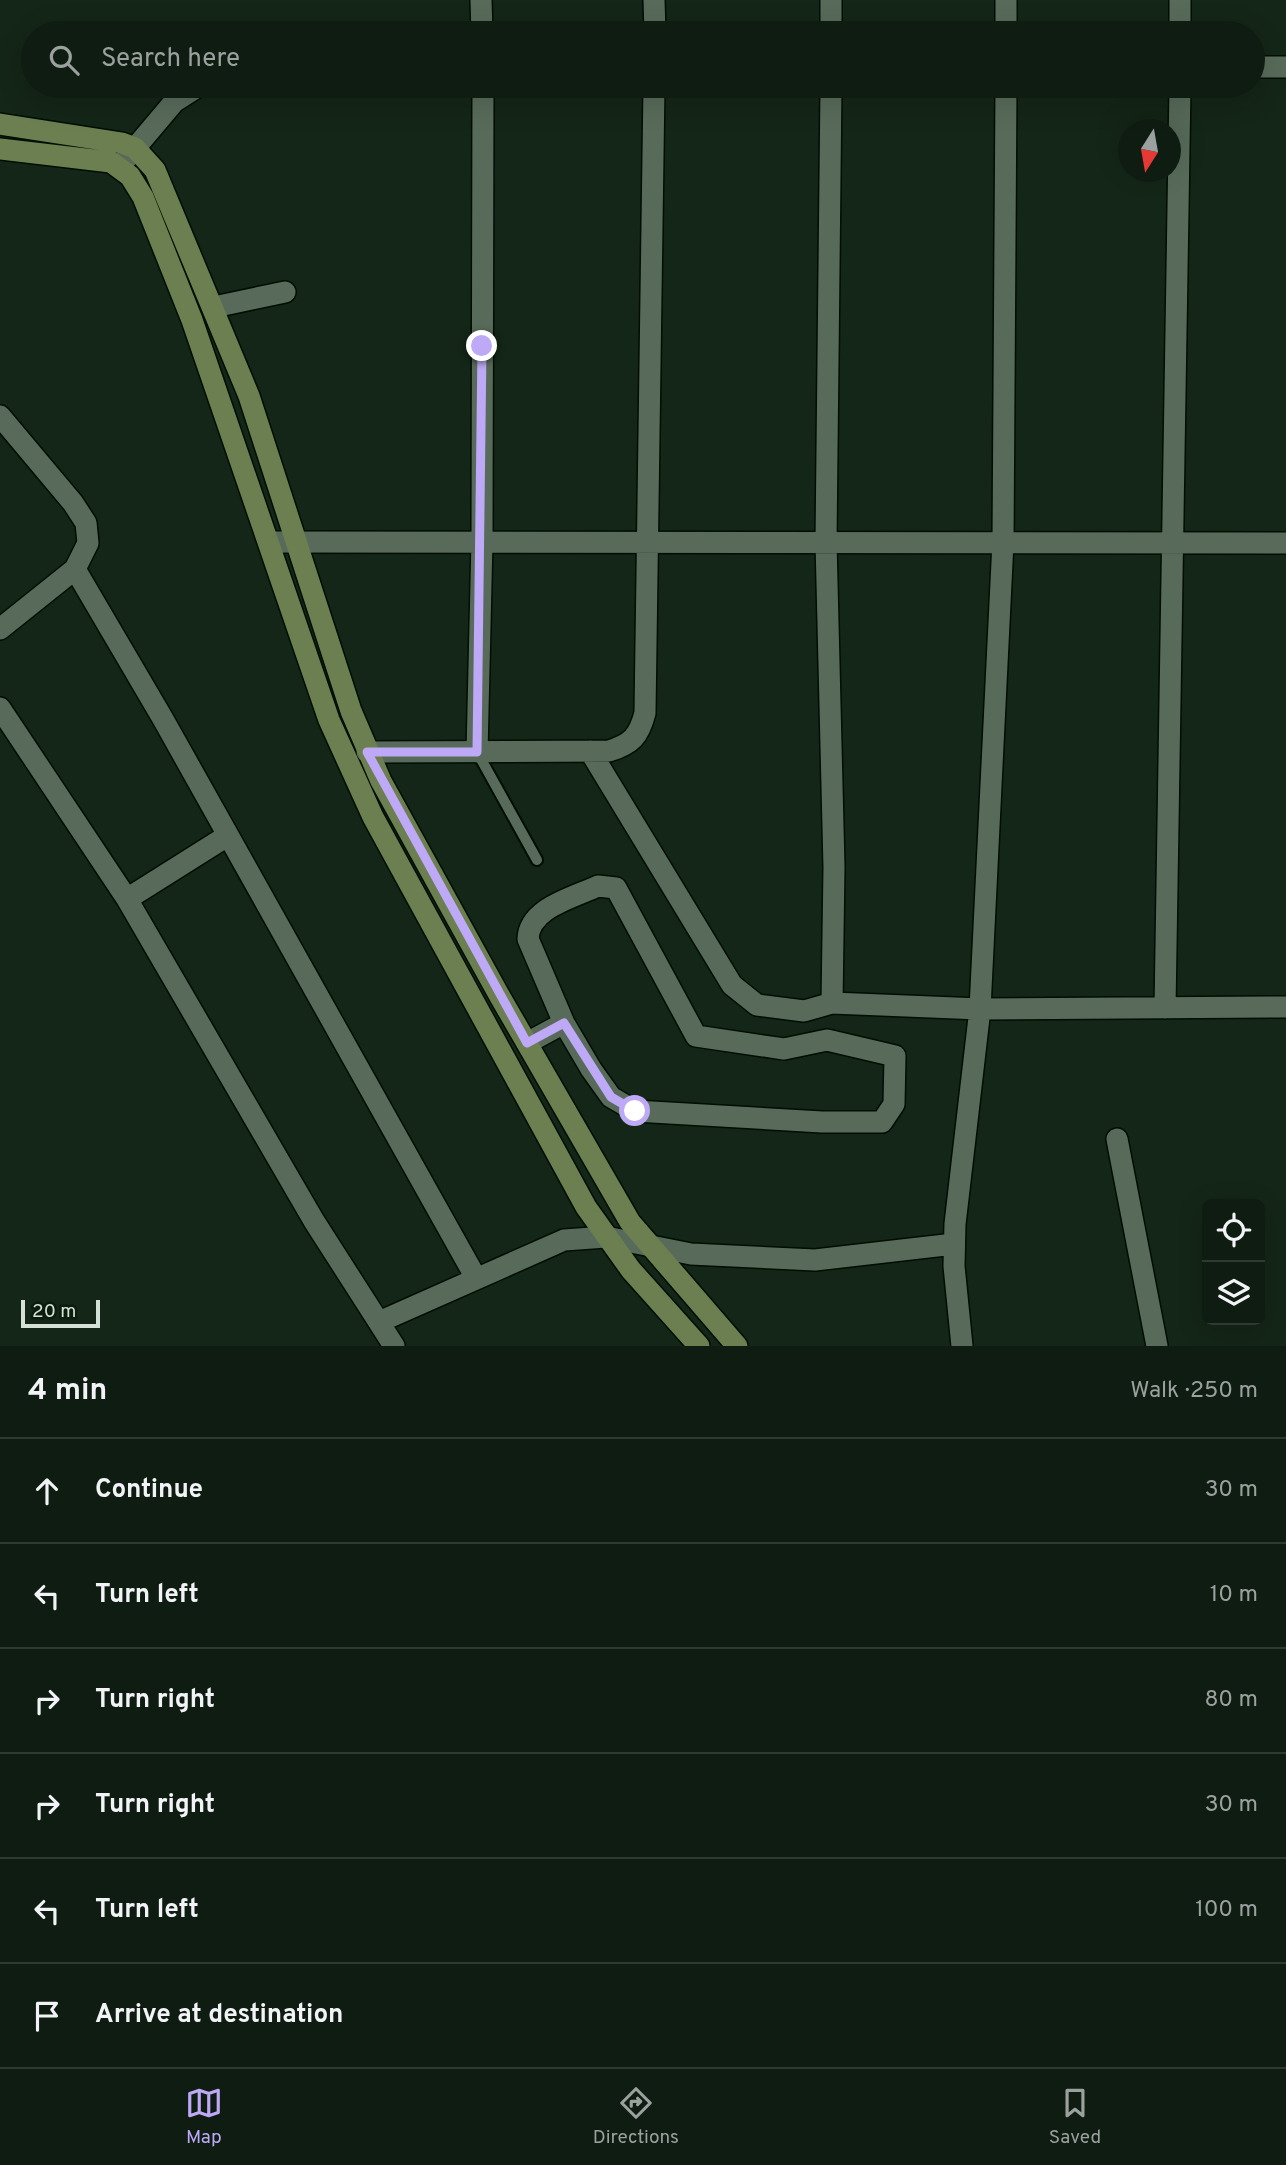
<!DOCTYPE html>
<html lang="en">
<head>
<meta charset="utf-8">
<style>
  body { margin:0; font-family:Overpass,sans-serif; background:#18251a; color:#f1f3f6 }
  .controls { position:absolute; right:21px; bottom:21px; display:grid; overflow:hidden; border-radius:10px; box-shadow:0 7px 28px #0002 }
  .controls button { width:63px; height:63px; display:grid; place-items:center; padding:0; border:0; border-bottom:2px solid #2f3a31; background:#0f1c11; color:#f1f3f6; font:35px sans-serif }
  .compass { position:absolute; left:1118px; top:119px; width:63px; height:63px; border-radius:50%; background:#0f1c11; box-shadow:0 7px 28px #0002; rotate:191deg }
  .scale { position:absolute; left:21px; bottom:18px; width:79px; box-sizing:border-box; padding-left:7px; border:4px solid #d5e1d6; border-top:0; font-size:19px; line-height:24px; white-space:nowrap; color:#d5e1d6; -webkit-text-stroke:5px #0b1c0e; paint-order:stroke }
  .stop { position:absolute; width:21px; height:21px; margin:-16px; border:5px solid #bda9f5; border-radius:50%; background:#fff }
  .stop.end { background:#bda9f5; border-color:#fff; box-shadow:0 2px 7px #0008 }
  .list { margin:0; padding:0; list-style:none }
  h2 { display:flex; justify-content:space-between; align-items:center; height:91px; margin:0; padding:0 28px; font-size:30px }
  h2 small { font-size:23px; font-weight:400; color:#9ba19f }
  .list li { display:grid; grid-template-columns:46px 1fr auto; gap:21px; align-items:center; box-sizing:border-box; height:105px; padding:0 28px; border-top:2px solid #2f3a31 }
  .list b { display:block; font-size:26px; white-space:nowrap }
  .list em { font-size:23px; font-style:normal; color:#9ba19f }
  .icon { flex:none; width:38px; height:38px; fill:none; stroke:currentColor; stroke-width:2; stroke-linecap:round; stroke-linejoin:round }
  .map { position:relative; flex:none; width:1286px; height:1346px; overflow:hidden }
  .search { position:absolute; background:#0f1c11; box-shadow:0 7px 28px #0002; left:21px; right:21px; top:21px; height:77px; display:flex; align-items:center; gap:18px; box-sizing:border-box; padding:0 24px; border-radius:38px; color:#9ba19f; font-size:26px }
  .sheet { height:721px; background:#0f1c11 }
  nav { display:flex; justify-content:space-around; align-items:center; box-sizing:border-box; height:98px; border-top:2px solid #2f3a31; background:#0f1c11; font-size:19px; color:#9ba19f }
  nav a { display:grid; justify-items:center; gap:4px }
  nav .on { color:#bda9f5 }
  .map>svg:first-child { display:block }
</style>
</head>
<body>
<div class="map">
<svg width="1286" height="1346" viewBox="0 0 1286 1346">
  <rect width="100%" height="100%" fill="#142617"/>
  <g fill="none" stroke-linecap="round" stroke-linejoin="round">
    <g stroke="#010e03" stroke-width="14">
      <path id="lane" d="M 477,752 L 537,860"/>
    </g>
    <g stroke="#010e03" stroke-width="24">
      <path id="street" d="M 481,0 L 482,33
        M 654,0 L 655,33
        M 831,0 L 831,33
        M 1006,0 L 1006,33
        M 1180,0 L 1180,33
        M 1253,67 L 1286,67
        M 831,86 L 826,542 L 834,867 L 832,1003
        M 120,166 L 174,102 L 199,86
        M 214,307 L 285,292
        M 0,416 L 73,503 L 86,523 L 88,543 L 75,569 L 0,629
        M 269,542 L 1286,543
        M 75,569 L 163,719 L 476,1278
        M 0,708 L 127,899 L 314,1221 L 394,1346
        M 590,751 L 732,985 L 757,1005 L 804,1011 L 832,1003 L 980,1009 L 1286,1007
        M 367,752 L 609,751 C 632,744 639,736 645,713 L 654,86
        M 477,752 L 482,541 L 483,86
        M 598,886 L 616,888 L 696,1036 L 784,1049 L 827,1040 L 895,1056 L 894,1104 L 882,1122 L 822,1122 L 635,1111 L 611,1097 L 591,1069 L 564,1023 L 528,939 C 529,908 572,898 598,886 Z
        M 127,899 L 227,836
        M 1165,1008 L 1180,86
        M 527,1043 L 564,1023
        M 1117,1139 L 1157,1346
        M 379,1322 L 564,1240 L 606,1237 L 691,1254 L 815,1260 L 954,1244
        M 962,1346 L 954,1266 L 955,1224 L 980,1009 L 1003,542 L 1006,86"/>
    </g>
    <g stroke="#010e03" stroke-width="24">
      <path id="secondary" d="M 0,124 L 122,143 L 135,148 L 155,170 L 249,396 L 351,711 L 381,781 L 499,995 L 630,1222 L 737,1346
        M 0,149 L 111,162 L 130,176 L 143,197 L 192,320 L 329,720 L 373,817 L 586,1207 L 631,1270 L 699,1346"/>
    </g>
    <use href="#lane" stroke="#586b5a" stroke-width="10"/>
    <use href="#street" stroke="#586b5a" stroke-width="21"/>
    <use href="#secondary" stroke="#6c7f50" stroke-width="21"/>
  </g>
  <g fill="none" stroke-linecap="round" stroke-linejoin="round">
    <path stroke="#bda9f5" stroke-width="9" d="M 482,346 L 477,752 L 367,752 L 527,1043 L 564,1023 L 611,1097 L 635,1111"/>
  </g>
</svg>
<div class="controls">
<button><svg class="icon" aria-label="locate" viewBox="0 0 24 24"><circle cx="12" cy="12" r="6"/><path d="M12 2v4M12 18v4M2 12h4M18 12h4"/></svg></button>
<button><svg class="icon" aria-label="layers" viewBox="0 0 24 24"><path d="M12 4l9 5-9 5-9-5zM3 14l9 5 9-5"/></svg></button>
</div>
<svg class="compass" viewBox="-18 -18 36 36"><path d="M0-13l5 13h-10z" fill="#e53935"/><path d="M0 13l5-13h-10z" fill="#9ba19f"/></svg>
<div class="scale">20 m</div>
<div class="stop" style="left:635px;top:1111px"></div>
<div class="stop end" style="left:482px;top:346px"></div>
<div class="search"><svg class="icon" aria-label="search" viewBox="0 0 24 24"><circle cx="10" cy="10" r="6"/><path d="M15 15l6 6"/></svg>Search here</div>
</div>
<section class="sheet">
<h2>4 min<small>Walk · 250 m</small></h2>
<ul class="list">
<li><svg class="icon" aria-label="ahead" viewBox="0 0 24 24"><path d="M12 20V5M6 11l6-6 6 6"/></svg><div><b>Continue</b></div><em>30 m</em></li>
<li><svg class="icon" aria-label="left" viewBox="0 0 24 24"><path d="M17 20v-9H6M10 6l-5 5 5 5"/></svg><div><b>Turn left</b></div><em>10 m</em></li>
<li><svg class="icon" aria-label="right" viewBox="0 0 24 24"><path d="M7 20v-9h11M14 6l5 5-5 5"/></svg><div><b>Turn right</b></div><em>80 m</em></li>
<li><svg class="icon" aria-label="right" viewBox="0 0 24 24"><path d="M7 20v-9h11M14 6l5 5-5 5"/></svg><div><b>Turn right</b></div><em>30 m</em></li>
<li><svg class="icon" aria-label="left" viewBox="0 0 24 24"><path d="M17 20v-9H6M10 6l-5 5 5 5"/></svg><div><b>Turn left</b></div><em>100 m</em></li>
<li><svg class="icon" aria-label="arrive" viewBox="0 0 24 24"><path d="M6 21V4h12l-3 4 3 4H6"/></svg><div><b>Arrive at destination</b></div></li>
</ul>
</section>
<nav>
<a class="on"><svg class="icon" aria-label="map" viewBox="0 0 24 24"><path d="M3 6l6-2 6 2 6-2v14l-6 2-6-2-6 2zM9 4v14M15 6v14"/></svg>Map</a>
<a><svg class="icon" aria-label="directions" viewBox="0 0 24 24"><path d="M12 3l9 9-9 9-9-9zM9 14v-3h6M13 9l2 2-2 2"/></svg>Directions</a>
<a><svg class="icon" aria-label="saved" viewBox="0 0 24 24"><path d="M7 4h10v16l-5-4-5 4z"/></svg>Saved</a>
</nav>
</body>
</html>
